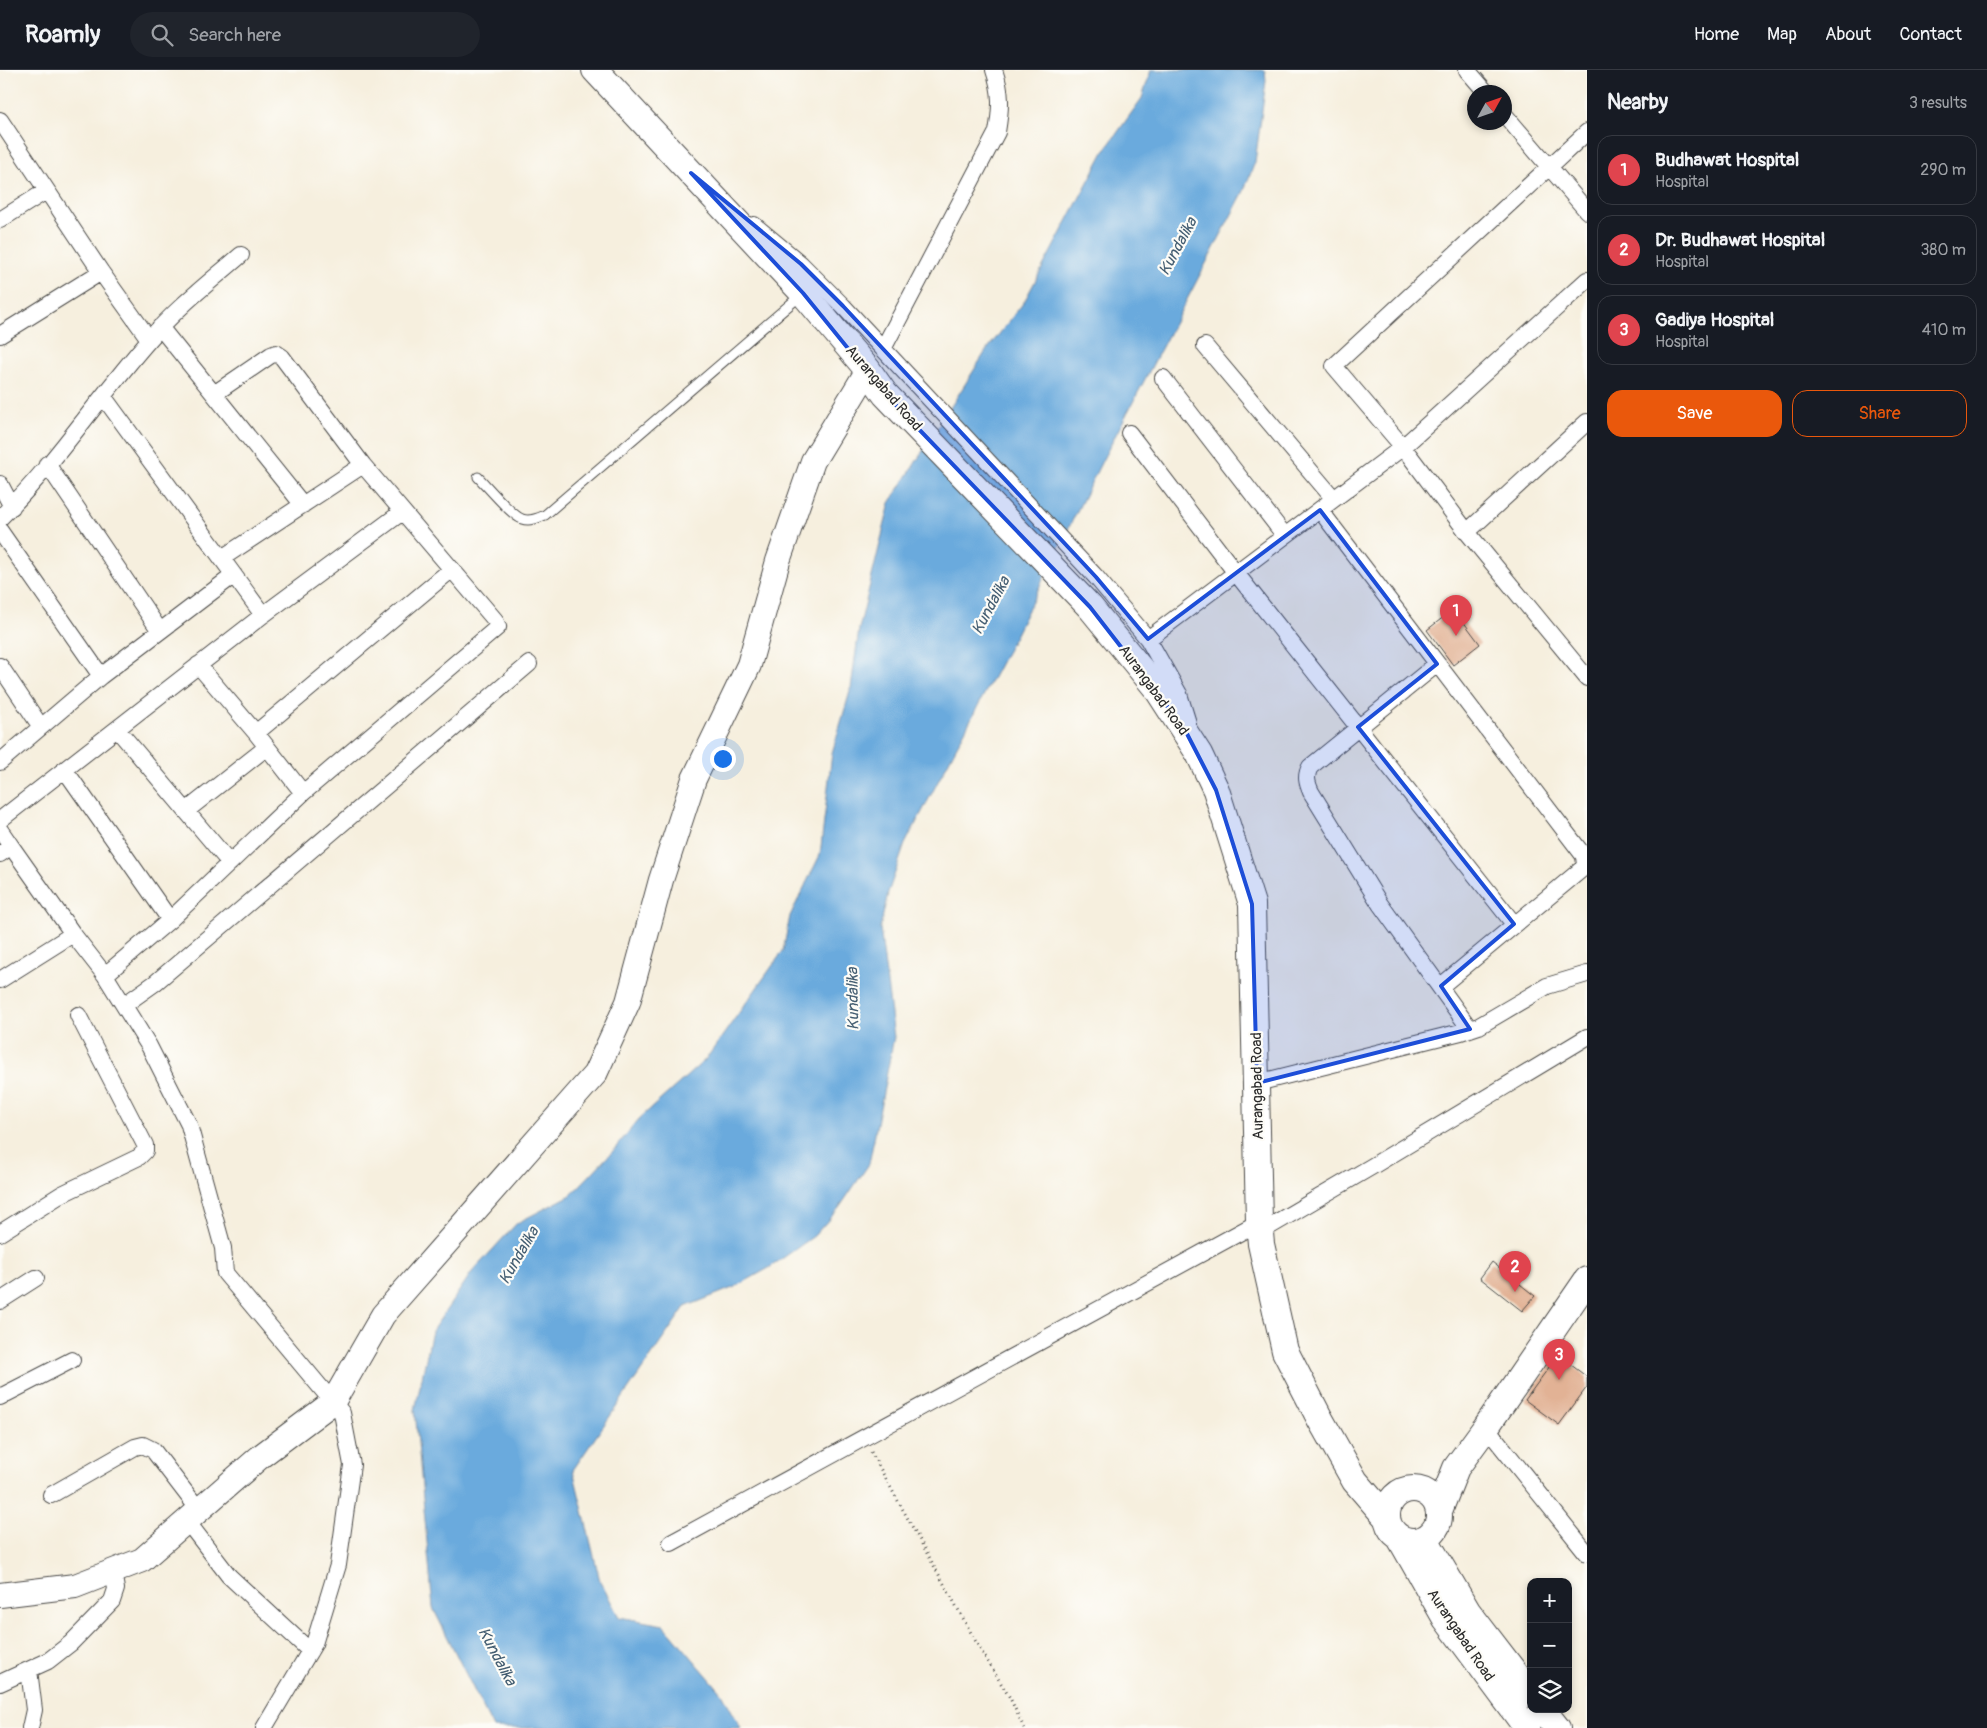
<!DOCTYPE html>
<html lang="en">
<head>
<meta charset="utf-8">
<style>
  body { margin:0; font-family:Pangolin,sans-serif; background:#20242c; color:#f1f3f6 }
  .controls { position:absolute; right:15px; bottom:15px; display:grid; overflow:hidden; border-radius:10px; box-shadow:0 2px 8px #0003 }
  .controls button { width:45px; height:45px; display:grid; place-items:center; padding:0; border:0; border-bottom:1px solid #363941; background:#171b24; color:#f1f3f6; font:25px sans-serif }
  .compass { position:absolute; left:1467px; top:15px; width:45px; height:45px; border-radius:50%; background:#171b24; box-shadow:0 2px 8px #0003; rotate:50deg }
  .you { position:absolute; left:722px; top:688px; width:18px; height:18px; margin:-12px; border:4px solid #fff; border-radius:50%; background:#1a73e8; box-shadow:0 0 0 8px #1a73e833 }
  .badge { display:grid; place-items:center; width:32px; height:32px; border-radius:50%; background:#ea580c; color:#fff; font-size:16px; font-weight:700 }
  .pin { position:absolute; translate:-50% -41px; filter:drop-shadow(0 1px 2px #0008) }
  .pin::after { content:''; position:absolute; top:26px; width:18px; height:15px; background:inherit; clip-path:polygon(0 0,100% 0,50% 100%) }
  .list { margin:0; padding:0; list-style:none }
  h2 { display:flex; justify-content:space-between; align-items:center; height:65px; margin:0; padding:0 20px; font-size:21px }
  h2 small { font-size:16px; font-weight:400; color:#9ea1a6 }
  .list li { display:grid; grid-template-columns:32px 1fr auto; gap:15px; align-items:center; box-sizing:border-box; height:70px; margin:0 10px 10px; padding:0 10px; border:1px solid #363941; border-radius:15px }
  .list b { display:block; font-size:19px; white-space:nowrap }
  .list p { margin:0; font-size:16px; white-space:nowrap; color:#9ea1a6 }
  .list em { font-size:16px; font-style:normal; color:#9ea1a6 }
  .actions { display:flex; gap:10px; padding:15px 20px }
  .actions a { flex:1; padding:11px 0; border:1px solid #ea580c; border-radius:15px; text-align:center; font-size:18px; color:#ea580c }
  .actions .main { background:#ea580c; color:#fff }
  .icon { flex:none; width:28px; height:28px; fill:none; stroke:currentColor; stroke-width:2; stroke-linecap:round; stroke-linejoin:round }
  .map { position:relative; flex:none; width:1587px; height:1658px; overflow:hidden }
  header { display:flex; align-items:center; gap:30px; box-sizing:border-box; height:70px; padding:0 25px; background:#171b24; border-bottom:1px solid #363941 }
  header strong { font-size:24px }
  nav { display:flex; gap:28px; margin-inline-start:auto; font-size:18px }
  .search { width:350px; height:45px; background:#20242c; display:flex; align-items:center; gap:12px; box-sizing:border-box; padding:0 18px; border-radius:28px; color:#9ea1a6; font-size:19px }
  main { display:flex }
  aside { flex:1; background:#171b24 }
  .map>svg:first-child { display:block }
</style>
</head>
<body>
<header>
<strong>Roamly</strong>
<div class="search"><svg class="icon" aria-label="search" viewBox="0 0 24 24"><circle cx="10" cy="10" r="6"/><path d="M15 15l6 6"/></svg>Search here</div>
<nav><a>Home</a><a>Map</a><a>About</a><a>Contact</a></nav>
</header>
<main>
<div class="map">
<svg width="1587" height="1658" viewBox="0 0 1587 1658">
  <rect width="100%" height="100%" fill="#fdfcf7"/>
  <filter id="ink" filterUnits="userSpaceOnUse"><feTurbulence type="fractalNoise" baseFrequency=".02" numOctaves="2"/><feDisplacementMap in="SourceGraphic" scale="10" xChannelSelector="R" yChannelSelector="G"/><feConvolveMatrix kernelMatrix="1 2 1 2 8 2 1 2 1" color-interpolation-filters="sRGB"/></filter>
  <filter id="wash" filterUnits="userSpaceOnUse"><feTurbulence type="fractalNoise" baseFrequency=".0096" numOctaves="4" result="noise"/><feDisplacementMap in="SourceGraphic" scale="20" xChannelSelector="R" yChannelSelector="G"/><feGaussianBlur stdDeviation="1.12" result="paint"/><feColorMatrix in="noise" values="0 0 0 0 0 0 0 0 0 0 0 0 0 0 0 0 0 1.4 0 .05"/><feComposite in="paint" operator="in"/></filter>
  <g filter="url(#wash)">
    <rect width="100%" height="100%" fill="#f6efde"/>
    <path fill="#6aaadd" stroke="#4a6a84" d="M 1151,0 L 1265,0 L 1266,11 L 1255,92 L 1243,123 L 1102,391 L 1016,564 L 905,774 L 888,823 L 880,858 L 894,967 L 869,1094 L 839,1138 L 814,1166 L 769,1198 L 735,1217 L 685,1237 L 573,1400 L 600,1511 L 619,1547 L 664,1555 L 722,1623 L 741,1658 L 493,1658 L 433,1538 L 415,1340 L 432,1261 L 472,1202 L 517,1153 L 571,1125 L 613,1081 L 639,1049 L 706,989 L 783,881 L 790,846 L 820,785 L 832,683 L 851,618 L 859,559 L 890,433 L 986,281 L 1024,232 L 1105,80 L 1142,28 Z"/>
    <g id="blocks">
      <path fill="#e2b295" d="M 1454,539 L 1480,574 L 1453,595 L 1427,560 Z
        M 1492,1192 L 1535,1226 L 1522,1241 L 1480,1208 Z
        M 1558,1285 L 1587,1307 L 1587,1317 L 1559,1355 L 1525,1330 Z"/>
    </g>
  </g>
  <g filter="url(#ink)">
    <use href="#blocks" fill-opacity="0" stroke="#494846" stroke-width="1"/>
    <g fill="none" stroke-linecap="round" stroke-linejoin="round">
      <g stroke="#494846" stroke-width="11">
        <path id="lane" d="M 478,407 C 488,417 511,445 522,449 C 530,452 538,448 545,445 L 801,225"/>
      </g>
      <g stroke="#494846" stroke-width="18">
        <path id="street" d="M 1467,0 L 1486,22
          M 1504,44 L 1587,141
          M 0,50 L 101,202 L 149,269
          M 1587,62 L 1334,296 L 1403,377 L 1467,462 L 1587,352
          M 0,150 L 46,121
          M 754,155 L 801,194 L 843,236 L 1096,507 L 1148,569 L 1179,624 L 1188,653
          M 160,257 L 303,435
          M 0,265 L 101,202
          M 1205,276 L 1334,429
          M 883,279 L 997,62 C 1001,38 1002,23 994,0
          M 1163,308 L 1285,466
          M 103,326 L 263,545
          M 1129,363 L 1236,503 L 1514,854
          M 47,394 L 160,561
          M 0,414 L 12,437
          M 1320,440 L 1584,786 L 1585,795 L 1582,799 L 1441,916
          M 0,448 C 55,394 98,328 149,270 C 176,238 210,212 241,185
          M 0,461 L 101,606
          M 1467,462 L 1587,608
          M 222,488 L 363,395
          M 1148,569 L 1403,377 L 1587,210
          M 1437,594 L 1310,697 C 1305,706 1307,713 1311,722 L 1380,834 L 1470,959
          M 198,595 L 256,663 L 303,723
          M 0,596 L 41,657
          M 117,659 L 230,793
          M 256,663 L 452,499
          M 0,692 L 101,606 L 234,505
          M 65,700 L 170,850
          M 186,741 L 267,677
          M 0,750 L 263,545 L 402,442
          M 0,760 L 11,776
          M 0,784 L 11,776 L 73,864 L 0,910
          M 73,864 L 105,905 L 149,976 L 189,1055 L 223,1178 L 225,1203 L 342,1343 L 352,1395 L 338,1495 L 314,1574 L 264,1658
          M 105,905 L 170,850 L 303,723 L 498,557 L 495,550 L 363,395 L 282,287 L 276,283 L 271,285 L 214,324
          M 124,935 L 155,913 L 529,594
          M 1257,1013 L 1461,962 L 1479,956 L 1547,916 L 1587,904
          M 1260,1162 L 1371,1097 L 1587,967
          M 0,1163 L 62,1124 L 139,1087 L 145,1081 L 145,1075 L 78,945
          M 0,1231 L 36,1208
          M 0,1327 L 72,1290
          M 1486,1357 L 1587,1483
          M 51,1425 L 135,1377 L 143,1375 L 153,1380 L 199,1440
          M 186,1450 L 229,1506 L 310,1581
          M 671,1473 L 1259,1152
          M 29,1600 L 34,1640 L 30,1658
          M 0,1613 L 48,1591 L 71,1573 L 112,1531 L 116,1519 L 113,1501"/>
      </g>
      <g stroke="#494846" stroke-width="26">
        <path id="secondary" d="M 0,1525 L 75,1516 L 142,1490 L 261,1386 L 333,1332 L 383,1245 L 595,1004 L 628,932 L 661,810 L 694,709 L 749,595 L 778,491 L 813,391 L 868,300"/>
      </g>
      <g stroke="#494846" stroke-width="28">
        <path id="primary" d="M 595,0 L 803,223 L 868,300 L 885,324 L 1090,537 L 1157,619 L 1199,684 L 1216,720 L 1252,834 L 1259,1152 L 1261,1174 L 1285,1281 L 1320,1349 L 1355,1411 L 1386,1447
          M1387 1445a26 26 0 1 1 52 0a26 26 0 1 1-52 0Z
          M 1439,1441 L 1456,1398 L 1486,1357 L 1587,1210
          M 1400,1468 L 1446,1549 L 1527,1658
          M 1425,1469 L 1468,1542 L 1531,1624
          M 1542,1639 L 1557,1658"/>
      </g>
      <path stroke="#494846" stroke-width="3" stroke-dasharray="1 4" stroke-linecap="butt" d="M 871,1382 L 980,1579 L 1010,1628 L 1024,1658"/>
      <use href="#lane" stroke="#fff" stroke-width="9"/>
      <use href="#street" stroke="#fff" stroke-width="16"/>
      <use href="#secondary" stroke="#fff" stroke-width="24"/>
      <use href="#primary" stroke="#fff" stroke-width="26"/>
    </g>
  </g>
  <path fill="#1d4ed8" fill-opacity="0.2" stroke="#1d4ed8" stroke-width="4" stroke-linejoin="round" d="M 691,103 L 801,194 L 843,236 L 1096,507 L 1148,569 L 1320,440 L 1437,594 L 1358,657 L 1514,854 L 1441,916 L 1470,959 L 1257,1013 L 1252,834 L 1216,720 L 1184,658 L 1090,537 L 885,324 L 803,223 Z"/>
  <g text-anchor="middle" stroke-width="4.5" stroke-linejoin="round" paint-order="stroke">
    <g font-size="15" fill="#2b2b2b" stroke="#fdfcf7">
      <text transform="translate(884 318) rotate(49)" y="5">Aurangabad Road</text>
      <text transform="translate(1154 620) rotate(54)" y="5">Aurangabad Road</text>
      <text transform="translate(1257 1016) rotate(-91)" y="5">Aurangabad Road</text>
      <text transform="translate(1461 1565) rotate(56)" y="5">Aurangabad Road</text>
    </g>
    <g font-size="16" font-style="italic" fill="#445e72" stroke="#fdfcf7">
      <text transform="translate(1177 176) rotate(-62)" y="6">Kundalika</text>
      <text transform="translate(990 535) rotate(-62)" y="6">Kundalika</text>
      <text transform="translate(852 929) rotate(-91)" y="6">Kundalika</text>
      <text transform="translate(518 1185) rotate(-60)" y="6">Kundalika</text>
      <text transform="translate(498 1586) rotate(62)" y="6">Kundalika</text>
    </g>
  </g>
</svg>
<div class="controls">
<button>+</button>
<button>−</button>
<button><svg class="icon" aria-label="layers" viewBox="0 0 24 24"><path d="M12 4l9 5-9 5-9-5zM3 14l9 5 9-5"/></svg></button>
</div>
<svg class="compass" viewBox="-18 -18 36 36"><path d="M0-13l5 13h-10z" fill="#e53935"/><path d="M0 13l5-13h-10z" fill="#9ea1a6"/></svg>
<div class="you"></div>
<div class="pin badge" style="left:1456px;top:566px;background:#e0444e">1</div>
<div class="pin badge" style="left:1515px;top:1222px;background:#e0444e">2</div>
<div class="pin badge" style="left:1559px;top:1310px;background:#e0444e">3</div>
</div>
<aside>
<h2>Nearby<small>3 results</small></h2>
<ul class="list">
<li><span class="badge" style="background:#e0444e">1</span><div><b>Budhawat Hospital</b><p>Hospital</p></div><em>290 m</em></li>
<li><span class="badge" style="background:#e0444e">2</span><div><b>Dr. Budhawat Hospital</b><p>Hospital</p></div><em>380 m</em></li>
<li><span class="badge" style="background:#e0444e">3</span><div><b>Gadiya Hospital</b><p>Hospital</p></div><em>410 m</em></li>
</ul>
<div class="actions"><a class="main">Save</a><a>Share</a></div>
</aside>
</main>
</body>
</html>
